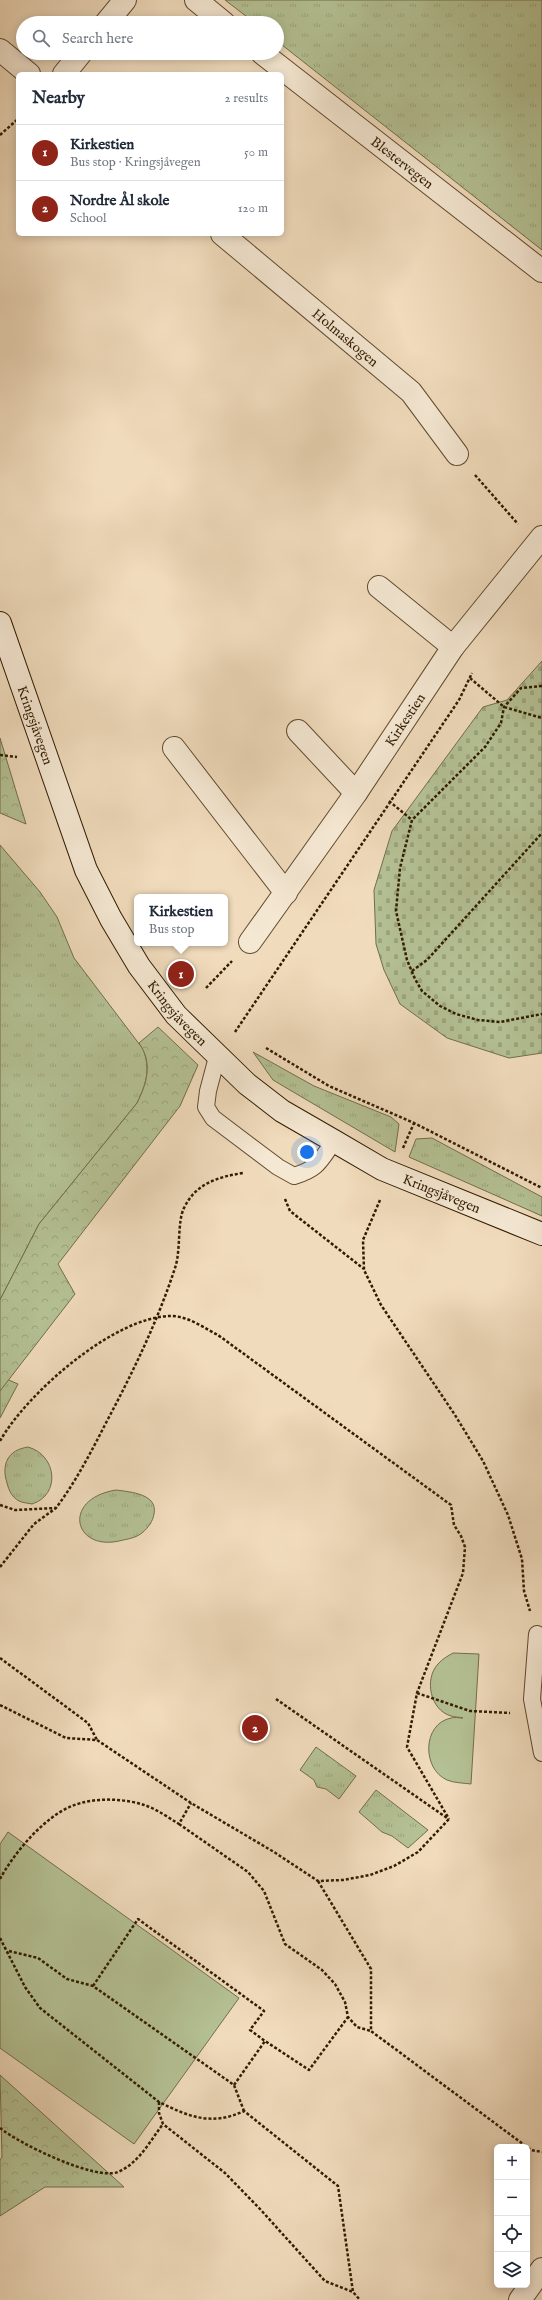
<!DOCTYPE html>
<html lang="en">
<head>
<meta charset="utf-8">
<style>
  body { margin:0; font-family:"IM FELL English",serif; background:#f6f6f7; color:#1f2937 }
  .controls { position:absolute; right:12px; bottom:12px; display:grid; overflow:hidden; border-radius:6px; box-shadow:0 2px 10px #0003 }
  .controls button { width:36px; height:36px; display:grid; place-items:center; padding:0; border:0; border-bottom:1px solid #e0e1e3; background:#fff; color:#1f2937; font:20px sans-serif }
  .you { position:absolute; left:307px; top:1152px; width:14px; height:14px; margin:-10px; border:3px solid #fff; border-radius:50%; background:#1a73e8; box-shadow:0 0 0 6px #1a73e833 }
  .badge { display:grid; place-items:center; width:26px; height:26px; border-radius:50%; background:#8f2418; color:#fff; font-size:13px; font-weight:700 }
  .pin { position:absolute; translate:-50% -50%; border:2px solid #fff; box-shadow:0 1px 4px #0006 }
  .popup { position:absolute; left:134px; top:894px; width:94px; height:52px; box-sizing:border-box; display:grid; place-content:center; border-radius:6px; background:#fff; filter:drop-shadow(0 1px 3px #0005); font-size:13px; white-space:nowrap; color:#747a83 }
  .popup b { font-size:15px; color:#1f2937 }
  .popup::after { content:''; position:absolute; left:50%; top:100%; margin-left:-8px; border:8px solid transparent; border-top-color:#fff }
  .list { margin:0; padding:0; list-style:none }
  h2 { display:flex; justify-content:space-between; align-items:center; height:52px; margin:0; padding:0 16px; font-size:17px }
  h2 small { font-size:13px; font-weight:400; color:#747a83 }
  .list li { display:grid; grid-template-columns:26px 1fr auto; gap:12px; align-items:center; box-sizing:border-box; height:56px; padding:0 16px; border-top:1px solid #e0e1e3 }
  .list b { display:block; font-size:15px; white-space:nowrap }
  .list p { margin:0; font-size:13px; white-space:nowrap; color:#747a83 }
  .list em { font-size:13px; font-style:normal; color:#747a83 }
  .icon { flex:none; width:22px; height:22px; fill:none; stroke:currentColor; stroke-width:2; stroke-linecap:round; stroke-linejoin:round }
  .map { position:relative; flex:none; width:542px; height:2300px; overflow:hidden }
  .search { position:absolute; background:#fff; box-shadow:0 2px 10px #0003; left:16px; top:16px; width:268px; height:44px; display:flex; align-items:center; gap:10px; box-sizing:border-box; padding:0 14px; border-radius:22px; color:#747a83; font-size:15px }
  .panel { position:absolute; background:#fff; box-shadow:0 2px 10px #0003; left:16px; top:72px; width:268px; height:164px; border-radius:6px }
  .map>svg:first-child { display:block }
</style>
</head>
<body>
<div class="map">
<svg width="542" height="2300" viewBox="0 0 542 2300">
  <defs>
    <pattern id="grass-tufts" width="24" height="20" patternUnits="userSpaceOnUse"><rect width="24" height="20" fill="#b4c194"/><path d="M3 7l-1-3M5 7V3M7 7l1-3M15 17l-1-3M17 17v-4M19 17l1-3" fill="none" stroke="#9ba57e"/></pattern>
    <pattern id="forest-crowns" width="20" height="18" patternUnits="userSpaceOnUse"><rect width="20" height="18" fill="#b4c194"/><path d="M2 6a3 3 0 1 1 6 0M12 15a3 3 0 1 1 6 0" fill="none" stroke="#9ba57e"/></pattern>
    <pattern id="cemetery-stones" width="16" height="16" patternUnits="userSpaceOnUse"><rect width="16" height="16" fill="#b4c194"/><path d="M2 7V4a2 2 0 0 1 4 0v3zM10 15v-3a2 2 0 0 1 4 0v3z" fill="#9ba57e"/></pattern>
  </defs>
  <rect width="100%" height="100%" fill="#f0dbbc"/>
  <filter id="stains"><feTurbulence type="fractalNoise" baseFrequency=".005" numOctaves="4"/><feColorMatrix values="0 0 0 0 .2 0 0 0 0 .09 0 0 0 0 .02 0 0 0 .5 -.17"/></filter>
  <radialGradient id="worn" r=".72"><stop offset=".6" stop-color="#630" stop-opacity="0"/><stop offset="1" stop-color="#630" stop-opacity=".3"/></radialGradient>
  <path fill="url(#grass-tufts)" stroke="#726e4a" d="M 225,0 L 542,0 L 542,250 L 277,41 L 277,23 L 255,23 Z
    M 0,845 L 40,892 L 57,917 L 74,958 L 143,1049 C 151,1069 146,1085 137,1103 L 39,1224 L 0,1300 Z
    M 253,1052 L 314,1086 L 391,1117 L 399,1124 L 395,1152 L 273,1080 Z
    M 432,1138 L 542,1197 L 542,1216 L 409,1157 L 416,1139 Z
    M 4,1378 L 18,1384 L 0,1418 L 0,1381 Z
    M 28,1447 C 57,1455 61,1495 32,1504 C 28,1503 23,1503 19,1501 C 12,1497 9,1491 7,1483 C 1,1464 8,1450 28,1447 Z
    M 116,1490 C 131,1492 158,1494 154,1514 C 153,1521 148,1528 143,1532 C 138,1537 129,1539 123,1540 C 74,1554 60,1499 116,1490 Z
    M 316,1747 L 356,1776 L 339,1799 L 326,1789 L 317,1787 L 314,1780 L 300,1770 Z
    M 376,1790 L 428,1830 L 408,1848 L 392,1836 L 382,1832 L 359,1812 Z"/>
  <path fill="url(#forest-crowns)" stroke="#726e4a" d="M 0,738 L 26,824 L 0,813 Z
    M 158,1027 L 198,1065 L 180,1106 L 58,1264 L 75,1294 L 0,1391 L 0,1300 L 39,1224 L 137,1103 C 147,1083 153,1063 139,1043 Z
    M 0,2075 L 124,2187 L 45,2187 L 0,2216 L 0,2160 L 2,2157 Z"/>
  <path fill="url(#cemetery-stones)" stroke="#726e4a" d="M 542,661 L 542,1053 L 509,1058 L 447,1038 L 400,1004 L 384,970 L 376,944 L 374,890 L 392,831 L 483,707 L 507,700 Z"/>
  <path fill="#b4c194" stroke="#726e4a" d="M 453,1653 L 479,1654 L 471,1784 C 464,1783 454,1783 447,1780 C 422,1769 422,1724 451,1718 C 454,1717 459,1718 463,1718 C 459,1717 454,1717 451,1716 C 430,1710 424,1679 438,1664 C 442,1659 448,1656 453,1653 Z
    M 8,1832 L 239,1998 L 134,2144 L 0,2048 L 0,1844 Z"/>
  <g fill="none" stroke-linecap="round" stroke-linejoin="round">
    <g stroke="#614b2f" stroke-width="18">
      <path id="lane" d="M 217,1057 L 208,1091 L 206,1107 L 213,1118 L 278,1167 L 294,1176 C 318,1169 320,1161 334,1141
        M 537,1634 L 532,1699 L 542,1753"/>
    </g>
    <g stroke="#614b2f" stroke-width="24">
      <g id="street">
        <path d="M 196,0 L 224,23"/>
        <path d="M 106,23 L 125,0"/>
        <path d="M 0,50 L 29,74"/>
        <path id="s1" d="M 262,53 L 542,271"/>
        <path d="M 64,74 L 81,53"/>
        <path id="s2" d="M 222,234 L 411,392 L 457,454"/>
        <path d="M 379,587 L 453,647"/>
        <path d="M 298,731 L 356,793"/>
        <path d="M 174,748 L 286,893"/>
        <path id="s3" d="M 250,942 L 356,793 L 453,647 L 542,537"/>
        <path d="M 520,2300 L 542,2269"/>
      </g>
    </g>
    <g stroke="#311b00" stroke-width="24">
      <g id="secondary">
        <path id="s4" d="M 0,623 L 86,870 L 111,919 L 139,966 L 176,1015 L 247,1084 L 282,1111 L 334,1141 L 382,1169 L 542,1234"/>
      </g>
    </g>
    <path stroke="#311b00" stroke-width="2.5" stroke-dasharray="3 2" stroke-linecap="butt" d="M 0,135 L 18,119
      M 475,475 L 518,524
      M 470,678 L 504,707 L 542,718
      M 542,686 L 521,688 L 504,707 L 501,723 L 485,747 L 412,820 L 400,868 L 396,911 L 407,960 L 415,979 L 422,991 L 440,1006 L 456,1014 L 478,1020 L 500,1022 L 542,1014
      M 0,755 L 17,757
      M 389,801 L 412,820
      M 412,971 L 427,960 L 542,833
      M 206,988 L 232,961
      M 235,1032 L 459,700 L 472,673
      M 266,1048 L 329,1086 L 414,1123 L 542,1188
      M 403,1148 L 414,1123
      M 285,1199 L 290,1211 L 364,1269
      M 380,1200 L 363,1240 L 364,1270 L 381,1305 L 455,1415 L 483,1461 L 508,1515 L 522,1559 L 524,1591 L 530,1611
      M 0,1441 C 27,1393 115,1316 171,1316 C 188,1316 204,1328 218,1335 L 451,1505 L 454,1525 L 461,1536 L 465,1547 L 463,1573 L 417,1693 L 407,1747 L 449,1819
      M 0,1505 L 15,1510 L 56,1508 C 77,1480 92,1450 108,1419 C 134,1370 158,1320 175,1268 C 181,1251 177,1222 184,1208 C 196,1183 218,1177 243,1173
      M 0,1567 L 34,1524 L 56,1508
      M 0,1658 L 88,1723 L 97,1740
      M 417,1693 L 470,1711 L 510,1713
      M 276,1699 L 447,1818
      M 0,1705 L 66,1738 L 97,1740 L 191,1803 L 274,1852 L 318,1881 L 343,1880 L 370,1875 L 394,1866 L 418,1852 L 449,1819
      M 179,1824 L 248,1872 L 264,1891 L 285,1944 L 322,1970 L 335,1984 L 345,2002 L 348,2017 L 357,2027 L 371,2031
      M 0,1879 C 14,1853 44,1817 72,1806 C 94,1797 125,1798 147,1806 C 158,1810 169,1818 179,1824 L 191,1803
      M 318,1881 L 371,1969 L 371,2031 L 531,2150 L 542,2152
      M 0,1938 L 25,1987 L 40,2008 L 159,2102 C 189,2117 212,2126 244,2111 L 338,2186 L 353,2292 L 360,2300
      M 9,1951 L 38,1958 L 67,1979 L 93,1986 L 234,2085 L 244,2111
      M 93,1986 L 138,1919 L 264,2011 L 250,2030 L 265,2041
      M 234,2085 L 265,2041 L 309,2070 L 348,2017
      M 159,2102 L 159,2113 L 163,2124 L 225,2173 L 260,2209 L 325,2281 L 353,2292
      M 0,2128 C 18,2143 95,2181 118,2172 C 139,2163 150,2141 163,2124"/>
    <use href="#lane" stroke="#f5e8d3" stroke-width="16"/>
    <use href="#street" stroke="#f5e8d3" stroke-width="22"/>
    <use href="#secondary" stroke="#f5e8d3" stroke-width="22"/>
  </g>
  <g text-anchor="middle" stroke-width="3.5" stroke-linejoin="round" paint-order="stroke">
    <g font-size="14" fill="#311b00" stroke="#f5e8d3">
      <text dy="5" stroke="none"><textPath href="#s1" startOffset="178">Blestervegen</textPath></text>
      <text dy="5" stroke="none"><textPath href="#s2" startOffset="161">Holmaskogen</textPath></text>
      <text dy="5" stroke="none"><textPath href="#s3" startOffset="271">Kirkestien</textPath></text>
      <text dy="5" stroke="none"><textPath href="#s4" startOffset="108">Kringsjåvegen</textPath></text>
      <text dy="5" stroke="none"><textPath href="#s4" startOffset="432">Kringsjåvegen</textPath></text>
      <text dy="5" stroke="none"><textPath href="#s4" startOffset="756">Kringsjåvegen</textPath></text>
    </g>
  </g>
  <rect width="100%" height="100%" filter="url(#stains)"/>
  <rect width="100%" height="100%" fill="url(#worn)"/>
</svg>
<div class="controls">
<button>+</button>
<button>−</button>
<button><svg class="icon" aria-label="locate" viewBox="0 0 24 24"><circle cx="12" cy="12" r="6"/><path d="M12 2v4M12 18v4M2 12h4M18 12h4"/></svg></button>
<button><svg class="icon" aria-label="layers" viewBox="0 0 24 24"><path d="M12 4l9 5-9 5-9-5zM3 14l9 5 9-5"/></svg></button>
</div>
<div class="you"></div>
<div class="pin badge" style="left:181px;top:974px">1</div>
<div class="popup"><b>Kirkestien</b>Bus stop</div>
<div class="pin badge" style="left:255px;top:1728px">2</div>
<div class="search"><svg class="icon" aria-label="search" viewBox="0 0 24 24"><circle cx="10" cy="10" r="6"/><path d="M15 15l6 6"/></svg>Search here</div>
<section class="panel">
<h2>Nearby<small>2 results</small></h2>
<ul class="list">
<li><span class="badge">1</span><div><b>Kirkestien</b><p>Bus stop · Kringsjåvegen</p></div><em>50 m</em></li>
<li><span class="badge">2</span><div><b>Nordre Ål skole</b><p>School</p></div><em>120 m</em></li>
</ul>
</section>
</div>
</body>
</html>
